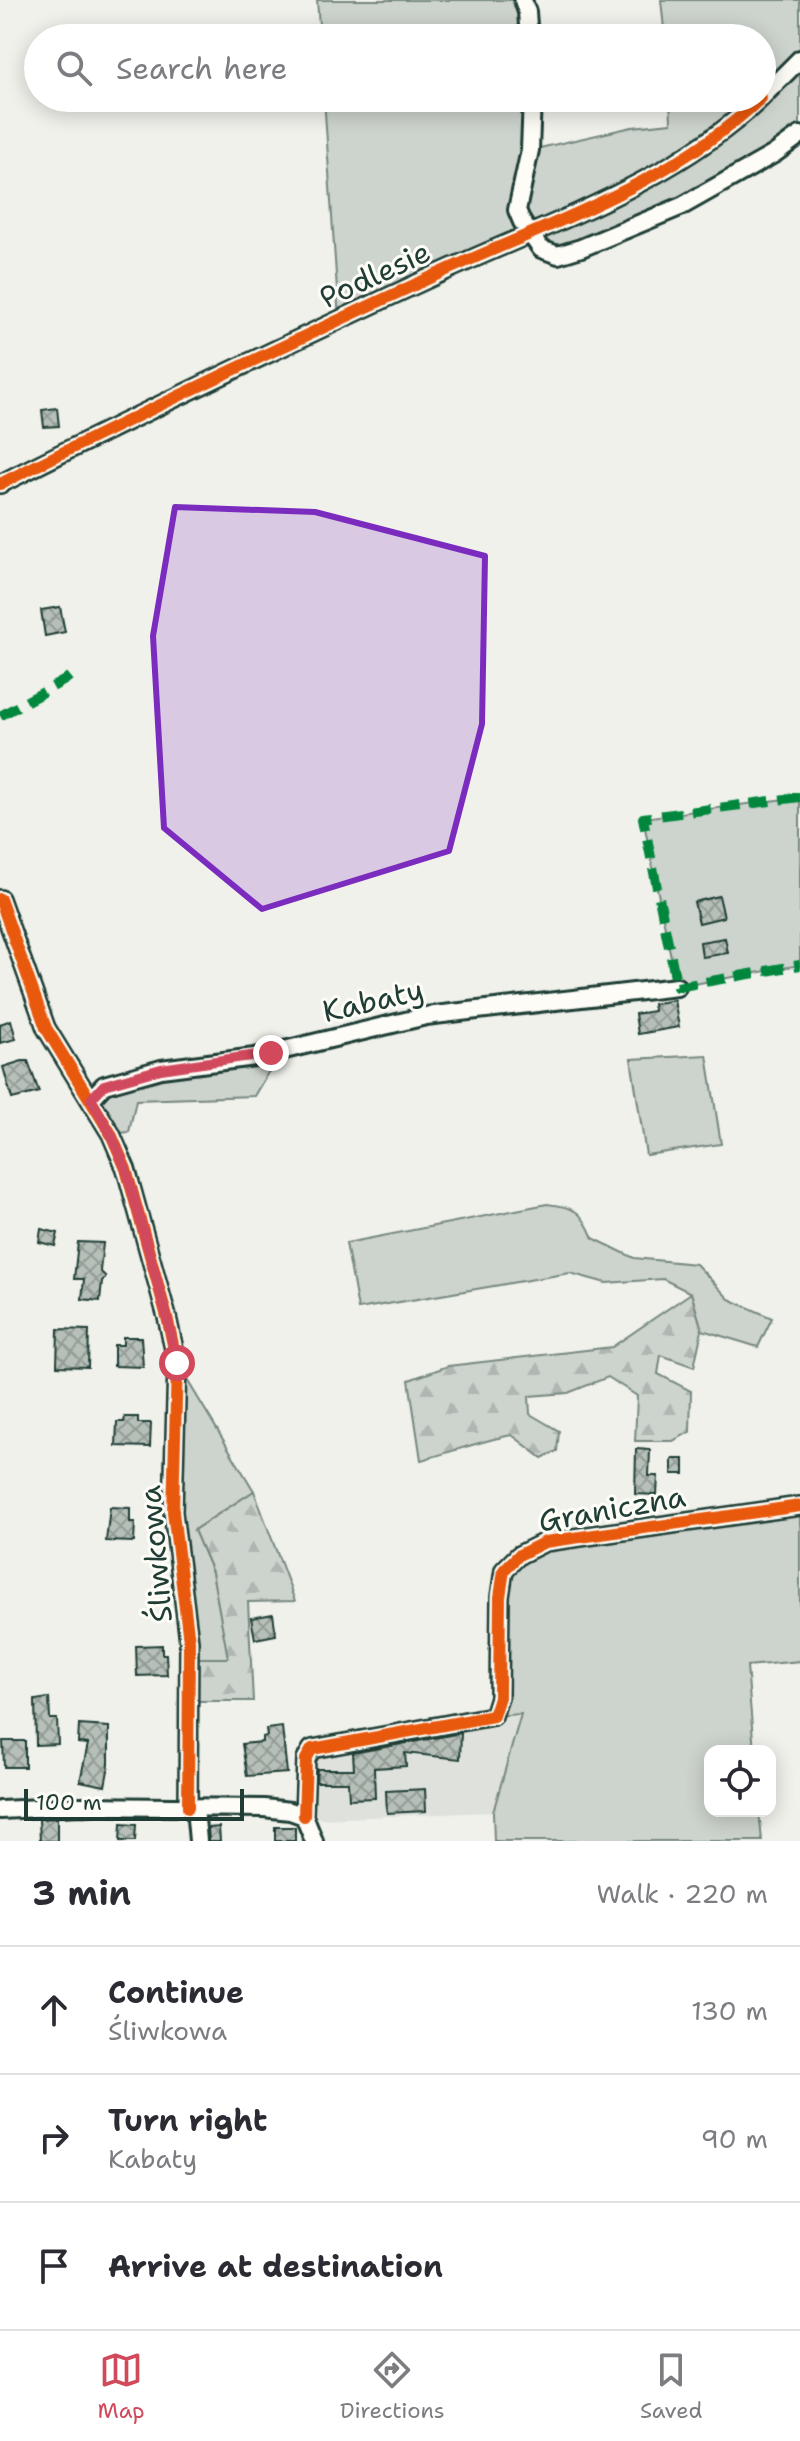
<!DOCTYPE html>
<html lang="en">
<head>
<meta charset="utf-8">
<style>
  body { margin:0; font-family:"Shantell Sans",sans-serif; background:#f2f2f3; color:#2b2b33 }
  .controls { position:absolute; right:24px; bottom:24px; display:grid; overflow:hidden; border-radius:16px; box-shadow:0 4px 20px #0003 }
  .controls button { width:72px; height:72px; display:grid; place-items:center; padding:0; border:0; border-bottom:2px solid #e1e1e2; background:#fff; color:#2b2b33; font:40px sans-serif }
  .scale { position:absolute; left:24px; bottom:20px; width:220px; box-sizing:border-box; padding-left:8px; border:4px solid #1f3d34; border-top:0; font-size:22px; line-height:28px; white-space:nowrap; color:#1f3d34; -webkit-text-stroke:6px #fdfcf7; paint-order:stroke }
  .stop { position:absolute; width:24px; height:24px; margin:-18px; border:6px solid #d1495b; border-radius:50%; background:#fff }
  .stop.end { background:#d1495b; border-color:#fff; box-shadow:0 2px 8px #0008 }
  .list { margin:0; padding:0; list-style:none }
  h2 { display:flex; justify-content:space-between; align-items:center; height:104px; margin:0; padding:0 32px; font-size:34px }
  h2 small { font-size:26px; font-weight:400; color:#7c7c81 }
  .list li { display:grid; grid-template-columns:52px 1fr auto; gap:24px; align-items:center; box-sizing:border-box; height:128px; padding:0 32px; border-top:2px solid #e1e1e2 }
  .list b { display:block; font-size:30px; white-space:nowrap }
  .list p { margin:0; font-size:26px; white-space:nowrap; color:#7c7c81 }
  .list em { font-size:26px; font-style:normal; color:#7c7c81 }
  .icon { flex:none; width:44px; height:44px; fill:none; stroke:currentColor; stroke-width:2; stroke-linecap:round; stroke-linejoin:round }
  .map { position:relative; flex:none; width:800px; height:1841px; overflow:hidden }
  .search { position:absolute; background:#fff; box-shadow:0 4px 20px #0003; left:24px; right:24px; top:24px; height:88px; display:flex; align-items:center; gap:20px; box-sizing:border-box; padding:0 28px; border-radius:44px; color:#7c7c81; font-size:30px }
  .sheet { height:488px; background:#fff }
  nav { display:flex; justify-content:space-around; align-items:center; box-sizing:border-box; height:112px; border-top:2px solid #e1e1e2; background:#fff; font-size:22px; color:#7c7c81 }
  nav a { display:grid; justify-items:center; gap:4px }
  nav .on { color:#d1495b }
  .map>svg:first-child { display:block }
</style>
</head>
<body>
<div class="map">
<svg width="800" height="1841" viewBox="0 0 800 1841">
  <defs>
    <pattern id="forest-firs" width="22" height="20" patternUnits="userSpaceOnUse" patternTransform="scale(2)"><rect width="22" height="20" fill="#cdd3cd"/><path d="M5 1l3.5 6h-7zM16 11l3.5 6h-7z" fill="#b0b6b1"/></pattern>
    <pattern id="building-cross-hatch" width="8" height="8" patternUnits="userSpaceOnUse" patternTransform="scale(2)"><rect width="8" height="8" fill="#b6bfb8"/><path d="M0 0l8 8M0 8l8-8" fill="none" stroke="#939c96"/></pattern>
  </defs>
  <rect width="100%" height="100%" fill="#f0f1eb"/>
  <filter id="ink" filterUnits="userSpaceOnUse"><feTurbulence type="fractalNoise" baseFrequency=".0125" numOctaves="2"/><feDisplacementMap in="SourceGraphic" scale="16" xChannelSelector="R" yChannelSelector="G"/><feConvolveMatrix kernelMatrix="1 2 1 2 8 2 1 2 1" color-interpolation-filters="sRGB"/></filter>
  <g filter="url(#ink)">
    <path fill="#dfe2dc" d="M 521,1713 L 493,1812 L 321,1819 L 304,1808 L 312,1749 L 493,1716 Z"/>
    <path fill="#cdd3cd" stroke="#768880" stroke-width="2" d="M 317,0 L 523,0 L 529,38 L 320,38 Z
      M 661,0 L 800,0 L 800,135 L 682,206 L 558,255 L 528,234 L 339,320 L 324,98 L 532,98 L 531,150 L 632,127 L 671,123 L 670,98 L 762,98 L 762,38 L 665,38 Z
      M 800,797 L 800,965 L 677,987 L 643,818 Z
      M 271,1053 L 269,1071 L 254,1096 L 136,1100 L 129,1132 L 111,1134 L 91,1099 L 104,1085 Z
      M 707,1055 L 721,1144 L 646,1155 L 631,1059 Z
      M 547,1204 C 575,1207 582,1211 593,1238 L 634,1258 L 696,1264 L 729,1299 L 772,1318 L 758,1347 L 702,1330 L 691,1293 L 663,1279 L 606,1283 L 570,1273 L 358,1309 L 346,1243 Z
      M 177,1363 L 254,1491 L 194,1530 L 212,1572 L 229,1659 L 189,1658 L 173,1512 Z
      M 800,1506 L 800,1661 L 747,1666 L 754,1751 L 710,1751 L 710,1811 L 759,1811 L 762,1841 L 494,1841 L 493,1812 L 521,1714 L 493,1716 L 504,1570 L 545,1542 Z"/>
    <path fill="url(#forest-firs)" stroke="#768880" stroke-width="2" d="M 691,1293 L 702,1330 L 694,1367 L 661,1355 L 658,1374 L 691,1391 L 690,1432 L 673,1441 L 635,1441 L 637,1396 L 608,1377 L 568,1393 L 529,1396 L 530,1414 L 559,1431 L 557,1451 L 542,1458 L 512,1435 C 480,1441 452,1452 421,1460 L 409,1380 L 448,1366 L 612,1347 Z
      M 254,1491 L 295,1601 L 248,1602 L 253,1701 L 189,1701 L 189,1658 L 228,1658 L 212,1572 L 194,1530 Z"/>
    <path fill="url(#building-cross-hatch)" stroke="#1f3d34" stroke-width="2" d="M 57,408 L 59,426 L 44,427 L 42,410 Z
      M 60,607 L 65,632 L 45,636 L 41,610 Z
      M 719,896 L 724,917 L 699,923 L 694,902 Z
      M 725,938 L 728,953 L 702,957 L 700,942 Z
      M 674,1000 L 679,1027 L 638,1034 L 635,1014 L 654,1011 L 653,1004 Z
      M 11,1020 L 16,1039 L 0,1043 L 0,1024 Z
      M 22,1061 L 28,1061 L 39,1092 L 12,1099 L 3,1067 Z
      M 41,1229 L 58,1233 L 55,1246 L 39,1242 Z
      M 78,1242 L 103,1243 L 100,1271 L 106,1277 L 102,1281 L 100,1301 L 82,1299 L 84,1279 L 74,1279 Z
      M 58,1329 L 89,1330 L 88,1367 L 57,1366 Z
      M 123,1337 L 141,1337 L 143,1367 L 114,1366 L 114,1345 L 123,1345 Z
      M 125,1417 L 138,1417 L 138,1423 L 151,1423 L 150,1447 L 116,1446 L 117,1422 L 124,1422 Z
      M 636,1449 L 650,1450 L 649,1476 L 658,1476 L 657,1495 L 635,1494 Z
      M 672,1459 L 684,1459 L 684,1474 L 672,1474 Z
      M 110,1507 L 130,1508 L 130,1522 L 135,1522 L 134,1542 L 106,1541 Z
      M 273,1614 L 276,1635 L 255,1639 L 251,1618 Z
      M 162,1645 L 162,1654 L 166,1654 L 167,1675 L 137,1676 L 136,1646 Z
      M 49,1698 L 50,1719 L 57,1719 L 58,1744 L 36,1745 L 35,1700 Z
      M 79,1725 L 109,1727 L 109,1765 L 105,1786 L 80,1781 L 88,1744 L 78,1743 Z
      M 282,1727 L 287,1773 L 247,1776 L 242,1744 L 262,1742 L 262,1737 L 267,1736 L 266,1729 Z
      M 461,1733 L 460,1759 L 405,1753 L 406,1766 L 374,1768 L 375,1798 L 349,1799 L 348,1782 L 316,1782 L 317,1769 L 354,1769 L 353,1753 Z
      M 3,1741 L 25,1741 L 25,1767 L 4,1767 Z
      M 425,1789 L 426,1811 L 387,1813 L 386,1791 Z
      M 57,1818 L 57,1841 L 40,1841 L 39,1819 Z
      M 121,1824 L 136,1825 L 135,1841 L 120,1841 Z
      M 219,1827 L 220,1841 L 209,1841 L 208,1828 Z
      M 275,1827 L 295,1827 L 295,1841 L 275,1841 Z"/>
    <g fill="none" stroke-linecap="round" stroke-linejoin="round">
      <g stroke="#1f3d34" stroke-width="22">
        <path id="minor" d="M 523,0 L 527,12 L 529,38
          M 762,97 L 800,59
          M 532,98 L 530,150 L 517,210 L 522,222 L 541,249 L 558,255 L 581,248 L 682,206 L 774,154 L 800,135
          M 0,484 C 145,411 291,342 438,274 C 549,223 671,184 761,98
          M 0,899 L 46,1028 L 111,1134 L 126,1169 L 167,1317 L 177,1363 L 173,1512 L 189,1641 L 188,1808
          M 91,1099 L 104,1085 L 161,1069 L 255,1057 L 426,1016 L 677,987
          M 195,1808 L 198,1841
          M 0,1810 L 81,1806 L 264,1808 L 290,1811 L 304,1816 L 314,1841
          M 304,1816 L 306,1759 L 312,1749 L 493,1716 L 499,1697 L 500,1597 L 504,1570 L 519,1555 L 545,1542 L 800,1506"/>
      </g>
      <use href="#minor" stroke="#fdfcf7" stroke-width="16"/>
      <path stroke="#00873e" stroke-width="10" stroke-dasharray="20 10" stroke-linecap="butt" d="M 0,716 L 65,680 L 77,670
        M 800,797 L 643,818 L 677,987 L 800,965"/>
      <g stroke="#fdfcf7" stroke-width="17">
        <path id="cycleway" d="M 0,484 C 145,411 291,342 438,274 C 549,223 671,184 761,98
          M 0,899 L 46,1028 L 111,1134 L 126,1169 L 167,1317 L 177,1363 L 173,1512 L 189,1641 L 188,1808
          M 304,1816 L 306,1759 L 312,1749 L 493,1716 L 499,1697 L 500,1597 L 504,1570 L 519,1555 L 545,1542 L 800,1506"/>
      </g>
      <use href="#cycleway" stroke="#e8590c" stroke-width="12"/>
    </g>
  </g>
  <g fill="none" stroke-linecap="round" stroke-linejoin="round" filter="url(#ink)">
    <path stroke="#d1495b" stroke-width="10" d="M 177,1363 L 167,1317 L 126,1169 L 111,1134 L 91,1099 L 104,1085 L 161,1069 L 271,1053"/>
  </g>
  <path fill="#7b2cbf" fill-opacity="0.2" stroke="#7b2cbf" stroke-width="6" stroke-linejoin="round" d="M 175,507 L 315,512 L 485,556 L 482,724 L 449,851 L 262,909 L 164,828 L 153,636 Z"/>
  <g text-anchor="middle" stroke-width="6" stroke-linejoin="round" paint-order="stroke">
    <g font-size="30" fill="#1f3d34" stroke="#fdfcf7">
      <text transform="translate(375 275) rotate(-25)" y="10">Podlesie</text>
      <text transform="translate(373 1001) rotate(-13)" y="10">Kabaty</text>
      <text transform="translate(612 1509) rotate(-10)" y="10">Graniczna</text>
      <text transform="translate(156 1554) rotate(-95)" y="10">Śliwkowa</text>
    </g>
  </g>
</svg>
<div class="controls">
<button><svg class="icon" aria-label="locate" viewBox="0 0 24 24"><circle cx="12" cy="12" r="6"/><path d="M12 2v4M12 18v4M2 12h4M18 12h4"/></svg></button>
</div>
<div class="scale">100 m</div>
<div class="stop" style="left:177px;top:1363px"></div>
<div class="stop end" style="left:271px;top:1053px"></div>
<div class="search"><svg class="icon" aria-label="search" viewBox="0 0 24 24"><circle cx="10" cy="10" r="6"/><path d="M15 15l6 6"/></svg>Search here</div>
</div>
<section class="sheet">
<h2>3 min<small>Walk · 220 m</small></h2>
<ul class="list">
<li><svg class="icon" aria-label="ahead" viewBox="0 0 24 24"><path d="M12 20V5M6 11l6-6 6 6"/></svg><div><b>Continue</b><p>Śliwkowa</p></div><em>130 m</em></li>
<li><svg class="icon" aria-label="right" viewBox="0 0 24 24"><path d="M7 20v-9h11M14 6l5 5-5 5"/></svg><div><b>Turn right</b><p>Kabaty</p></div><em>90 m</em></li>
<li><svg class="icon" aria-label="arrive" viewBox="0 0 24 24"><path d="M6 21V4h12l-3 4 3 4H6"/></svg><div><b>Arrive at destination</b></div></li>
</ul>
</section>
<nav>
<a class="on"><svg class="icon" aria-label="map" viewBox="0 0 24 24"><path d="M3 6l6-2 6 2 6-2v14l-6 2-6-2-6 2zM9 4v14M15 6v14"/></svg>Map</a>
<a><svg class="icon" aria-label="directions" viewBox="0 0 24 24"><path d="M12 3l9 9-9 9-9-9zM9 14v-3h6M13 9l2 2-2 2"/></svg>Directions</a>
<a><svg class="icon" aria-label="saved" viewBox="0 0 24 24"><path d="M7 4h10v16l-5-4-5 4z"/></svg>Saved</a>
</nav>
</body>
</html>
